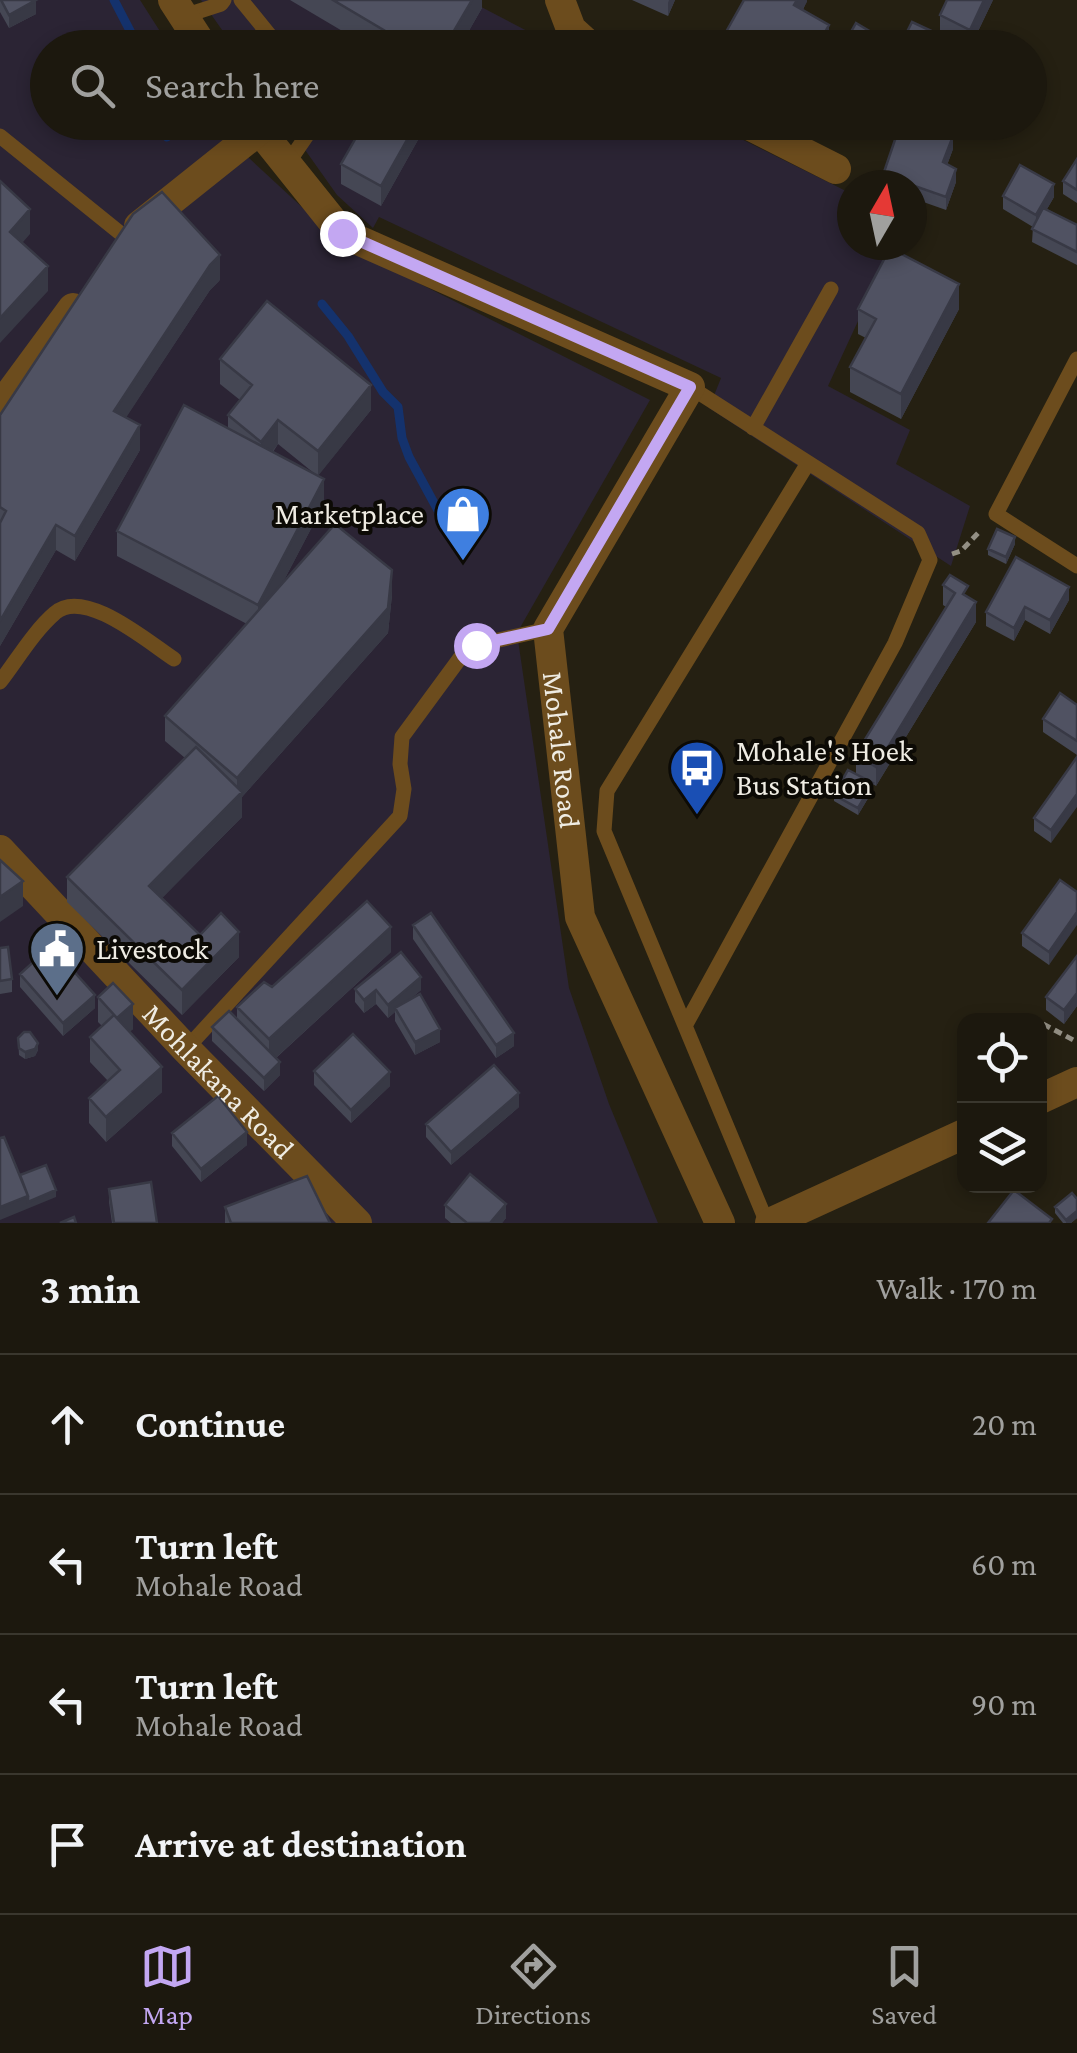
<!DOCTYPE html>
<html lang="en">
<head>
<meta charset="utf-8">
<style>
  body { margin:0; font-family:"Crimson Pro",serif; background:#252117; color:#f1f3f6 }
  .controls { position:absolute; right:30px; bottom:30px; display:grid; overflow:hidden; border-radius:20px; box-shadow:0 5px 15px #0003 }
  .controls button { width:90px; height:90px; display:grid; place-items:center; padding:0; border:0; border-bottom:2px solid #3a372e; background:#1c180e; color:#f1f3f6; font:50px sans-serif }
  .compass { position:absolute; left:837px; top:170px; width:90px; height:90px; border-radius:50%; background:#1c180e; box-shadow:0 5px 15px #0003; rotate:9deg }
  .stop { position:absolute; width:30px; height:30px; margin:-22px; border:8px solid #c3a7f2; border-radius:50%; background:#fff }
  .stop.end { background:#c3a7f2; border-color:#fff; box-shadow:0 2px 10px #0008 }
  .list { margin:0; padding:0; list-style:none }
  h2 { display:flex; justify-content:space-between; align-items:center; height:130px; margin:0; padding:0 40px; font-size:42px }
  h2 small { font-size:32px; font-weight:400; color:#a0a09e }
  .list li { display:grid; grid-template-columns:65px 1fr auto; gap:30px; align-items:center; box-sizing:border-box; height:140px; padding:0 40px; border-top:2px solid #3a372e }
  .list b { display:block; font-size:38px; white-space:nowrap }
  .list p { margin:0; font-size:32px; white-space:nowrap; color:#a0a09e }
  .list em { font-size:32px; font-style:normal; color:#a0a09e }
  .icon { flex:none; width:55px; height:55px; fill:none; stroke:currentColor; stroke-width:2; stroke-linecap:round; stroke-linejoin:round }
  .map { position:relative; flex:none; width:1077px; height:1223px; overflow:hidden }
  .search { position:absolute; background:#1c180e; box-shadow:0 5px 15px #0003; left:30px; right:30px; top:30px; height:110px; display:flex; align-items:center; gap:25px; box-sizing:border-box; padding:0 35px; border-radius:55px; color:#a0a09e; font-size:38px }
  .sheet { height:690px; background:#1c180e }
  nav { display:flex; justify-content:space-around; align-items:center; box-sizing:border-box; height:140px; border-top:2px solid #3a372e; background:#1c180e; font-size:28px; color:#a0a09e }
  nav a { display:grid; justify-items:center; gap:5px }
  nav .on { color:#c3a7f2 }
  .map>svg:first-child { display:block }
</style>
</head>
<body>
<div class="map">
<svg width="1077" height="1223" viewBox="0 0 1077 1223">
  <rect width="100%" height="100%" fill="#252012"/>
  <path fill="#2b2434" d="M 0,0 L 140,0 L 170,47 L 48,48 L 48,122 L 219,123 L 249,158 L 343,245 L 650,400 L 517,633 L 569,988 L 609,1104 L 658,1223 L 0,1223 Z
    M 201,0 L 468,0 L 558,47 L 234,47 Z
    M 286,123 L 709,123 L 852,194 L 852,245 L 904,245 L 865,306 L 828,386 L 910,430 L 896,464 L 970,506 L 951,566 L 709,408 L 721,378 L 379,217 L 373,228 L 337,195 Z"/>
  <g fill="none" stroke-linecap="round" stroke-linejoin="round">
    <path stroke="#14326d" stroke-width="9" d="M 114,0 L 139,48
      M 163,122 L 167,137
      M 322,304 L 348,336 L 383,392 L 398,407 L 402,438 L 409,457 L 446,525"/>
    <path stroke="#938f84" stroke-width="5" stroke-dasharray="8 5" stroke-linecap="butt" d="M 952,554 L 961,551 L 981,530
      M 1043,1024 L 1077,1042"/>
    <path stroke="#6c4c1d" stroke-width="15" d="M 241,0 L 280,48
      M 184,16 L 221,4 L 224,0
      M 0,136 L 125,237
      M 288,163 L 316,122
      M 1077,359 L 996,514 L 1077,566
      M 753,428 L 831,289
      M 0,682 C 17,660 34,631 55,613 C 84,587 148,642 174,659
      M 685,1026 L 895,643 L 930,560 L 918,533 L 690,387
      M 186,1049 L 400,816 L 404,789 L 400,764 L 402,737 L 463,654 L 476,645 L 548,629
      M 767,1223 L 604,831 L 607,791 L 808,463"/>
    <g stroke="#6c4c1d" stroke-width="30">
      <path d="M 173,0 L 204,48"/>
      <path d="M 560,0 L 571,29 L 592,48"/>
      <path id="s1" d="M 253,122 L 342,233 L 690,387 L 548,629 L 580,917 L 720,1223"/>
      <path d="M 743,122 L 836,169"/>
      <path d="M 139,226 L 258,131"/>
      <path d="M 0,407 L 73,308"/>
      <path id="s2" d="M 0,850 L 186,1049 L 357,1223"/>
      <path d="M 1040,1099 L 1077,1082"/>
      <path d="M 770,1223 L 964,1134"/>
    </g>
  </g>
  <path fill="#454754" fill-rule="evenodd" d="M 0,0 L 36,14 L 9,28 L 0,12 Z
    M 290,0 L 482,0 L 482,8 L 459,48 L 371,48 Z
    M 632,0 L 675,0 L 668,16 Z
    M 807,0 L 803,10 L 829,44 L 827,48 L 726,48 L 726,32 Z
    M 993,0 L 970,48 L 899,48 L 940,35 L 940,15 Z
    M 365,122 L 428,122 L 381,206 L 341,184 L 341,164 Z
    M 953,149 L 947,165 L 956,182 L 946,210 L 912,198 L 912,185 L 883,185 L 883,175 Z
    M 1077,159 L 1077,203 L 1063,194 L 1063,181 Z
    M 1003,196 L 1054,197 L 1047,209 L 1077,225 L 1077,265 L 1032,242 L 1033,227 L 1003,209 Z
    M 220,280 L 210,290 L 126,417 L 140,450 L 75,561 L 56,550 L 0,646 L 0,415 Z
    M 858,309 L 959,309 L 901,419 L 850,392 L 850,367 L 866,338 L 858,334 Z
    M 220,359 L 371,410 L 318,475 L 324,504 L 282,584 L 392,595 L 388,633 L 242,797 L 242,817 L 162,898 L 200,935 L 239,957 L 182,1015 L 67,902 L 67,877 L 185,758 L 165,741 L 165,716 L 247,624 L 117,556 L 117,531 L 228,428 L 228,415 L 240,400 L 220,384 ZM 278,444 L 315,474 L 273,452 Z
    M 1015,544 L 1006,564 L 988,555 L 988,549 Z
    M 943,585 L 968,597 L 976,622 L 876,786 L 873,784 L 873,790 L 858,815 L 834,801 L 834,795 L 856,774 L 856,754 L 946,607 L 943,605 Z
    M 1069,600 L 1050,634 L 1025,620 L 1014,641 L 986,626 L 986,612 Z
    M 1077,705 L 1077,755 L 1043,732 L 1043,719 Z
    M 1077,757 L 1051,843 L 1034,831 L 1034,818 Z
    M 1077,892 L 1049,965 L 1022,946 L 1022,933 Z
    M 413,925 L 514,1046 L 496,1058 L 413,939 Z
    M 0,948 L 12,979 L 12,992 L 0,994 Z
    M 391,952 L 276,1058 L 280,1075 L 264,1091 L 212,1041 L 212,1027 L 237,1019 L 237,1007 L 272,987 Z
    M 1077,956 L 1077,1006 L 1064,1024 L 1046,1010 L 1046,997 Z
    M 20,974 L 95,1008 L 63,1036 L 20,987 Z
    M 355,989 L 421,990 L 409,1000 L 440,1042 L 415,1055 L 395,1021 L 395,1012 L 388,1018 L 376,1004 L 364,1013 L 355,1002 Z
    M 98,997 L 133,1029 L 129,1032 L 162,1092 L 106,1142 L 89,1123 L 89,1098 L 108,1081 L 90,1062 L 90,1037 L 102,1026 L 98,1022 Z
    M 18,1038 L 38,1050 L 35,1056 L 25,1059 L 19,1055 Z
    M 314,1071 L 390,1086 L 351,1123 L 314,1085 Z
    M 519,1107 L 451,1165 L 426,1137 L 426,1124 Z
    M 172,1133 L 247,1145 L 201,1182 L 172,1146 Z
    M 109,1189 L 157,1223 L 112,1223 L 109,1202 Z
    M 1077,1199 L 1077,1218 L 1071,1223 L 1063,1223 L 1055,1213 L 1055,1207 Z
    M 445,1205 L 506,1218 L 502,1223 L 451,1223 L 445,1218 Z
    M 225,1207 L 330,1223 L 225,1223 Z"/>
  <path fill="#383945" d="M 36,0 L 36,14 L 9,28 L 9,15 Z
    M 472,0 L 482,0 L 482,8 L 459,48 L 444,48 Z
    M 669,0 L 675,0 L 668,16 L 668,3 Z
    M 797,0 L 807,0 L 807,2 L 794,24 L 794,5 Z
    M 984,0 L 993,0 L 970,48 L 970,30 Z
    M 829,25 L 829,44 L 827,48 L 816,48 Z
    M 417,122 L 428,122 L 381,206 L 381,186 Z
    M 953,136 L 953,149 L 943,176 L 943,162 Z
    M 956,169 L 956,182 L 946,210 L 946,197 Z
    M 1054,184 L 1054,197 L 1036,228 L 1036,215 Z
    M 30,209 L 30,234 L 10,257 L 10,232 Z
    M 220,255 L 220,280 L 210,290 L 114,436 L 114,411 L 210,265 Z
    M 48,266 L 48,291 L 0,343 L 0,318 Z
    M 959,284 L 959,309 L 901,419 L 901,394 Z
    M 371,385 L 371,410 L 318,476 L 318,451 Z
    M 278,420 L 278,444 L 261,466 L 261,442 Z
    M 140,425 L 140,450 L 75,561 L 75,536 Z
    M 324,479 L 324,504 L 258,630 L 258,605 Z
    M 56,525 L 56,550 L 0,646 L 0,621 Z
    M 1015,537 L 1015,544 L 1006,564 L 1006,557 Z
    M 392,570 L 392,595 L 388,633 L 242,797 L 242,817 L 149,911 L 149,886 L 237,796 L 237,778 Z
    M 1069,587 L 1069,600 L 1050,634 L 1050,620 Z
    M 976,602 L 976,622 L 876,786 L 876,767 Z
    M 1025,607 L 1025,620 L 1014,641 L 1014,628 Z
    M 873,783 L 873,790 L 858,815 L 858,808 Z
    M 1077,794 L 1077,807 L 1051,843 L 1051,830 Z
    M 23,881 L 23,906 L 0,922 L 0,897 Z
    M 1077,912 L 1077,925 L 1049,965 L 1049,952 Z
    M 391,927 L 391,952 L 269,1064 L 269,1039 Z
    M 239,932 L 239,957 L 182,1015 L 182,990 Z
    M 421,977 L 421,990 L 397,1010 L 395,1008 L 395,1012 L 388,1018 L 388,1005 Z
    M 376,990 L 376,1004 L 364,1013 L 364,1000 Z
    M 1077,993 L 1077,1006 L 1064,1024 L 1064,1010 Z
    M 95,995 L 95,1008 L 63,1036 L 63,1023 Z
    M 133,1004 L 133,1029 L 117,1043 L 117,1018 Z
    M 440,1029 L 440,1042 L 415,1055 L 415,1042 Z
    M 514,1033 L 514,1046 L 496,1058 L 496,1045 Z
    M 38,1043 L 38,1050 L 35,1056 L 25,1059 L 25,1052 Z
    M 280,1062 L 280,1075 L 264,1091 L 264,1078 Z
    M 162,1067 L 162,1092 L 106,1142 L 106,1117 Z
    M 390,1072 L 390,1086 L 351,1123 L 351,1110 Z
    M 519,1093 L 519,1107 L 451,1165 L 451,1152 Z
    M 247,1132 L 247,1145 L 201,1182 L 201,1169 Z
    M 56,1190 L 56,1197 L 0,1220 L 0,1207 L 28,1196 Z
    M 506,1204 L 506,1218 L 502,1223 L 490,1223 Z
    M 1077,1211 L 1077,1218 L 1071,1223 L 1066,1223 L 1066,1220 Z"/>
  <path fill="#505262" stroke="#383945" stroke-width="2.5" d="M 1,0 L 36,0 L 9,15 Z
    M 333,0 L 472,0 L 444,48 L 414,48 Z
    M 744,0 L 797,0 L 794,5 L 829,25 L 816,48 L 787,48 L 781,44 L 779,48 L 754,48 L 726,32 Z
    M 947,0 L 984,0 L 970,30 L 940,15 Z
    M 912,22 L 968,48 L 899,48 Z
    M 856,23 L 876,35 L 868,48 L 842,48 Z
    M 365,122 L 417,122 L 381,186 L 341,164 Z
    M 901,122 L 913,122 L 953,136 L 943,162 L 956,169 L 946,197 L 883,175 Z
    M 1077,159 L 1077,190 L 1063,181 Z
    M 1020,165 L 1054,184 L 1036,215 L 1003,196 Z
    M 0,181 L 30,209 L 10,232 L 48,266 L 0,318 Z
    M 162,192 L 220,255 L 210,265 L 114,411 L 140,425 L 75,536 L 56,525 L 0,621 L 0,523 L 6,511 L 0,507 L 0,415 L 133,214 Z
    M 1043,208 L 1077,225 L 1077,252 L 1032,229 Z
    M 890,248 L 959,284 L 901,394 L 850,367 L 876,319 L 858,309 Z
    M 267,301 L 371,385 L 318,451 L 278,420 L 261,442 L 228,415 L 252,385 L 220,359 Z
    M 184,405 L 324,479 L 258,605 L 117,531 Z
    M 335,524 L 392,570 L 388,608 L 237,778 L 165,716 Z
    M 997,529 L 1015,537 L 1006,557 L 988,549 Z
    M 1016,557 L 1069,587 L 1050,620 L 1025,607 L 1014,628 L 986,612 Z
    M 950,575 L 968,586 L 963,594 L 976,602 L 876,767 L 856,754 L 955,593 L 943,585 Z
    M 1060,693 L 1077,705 L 1077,741 L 1043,719 Z
    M 196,747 L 242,792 L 149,886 L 200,935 L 221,913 L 239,932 L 182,990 L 67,877 Z
    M 1077,757 L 1077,794 L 1051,830 L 1034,818 Z
    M 848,770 L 873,783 L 858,808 L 834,795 Z
    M 0,860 L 23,881 L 0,897 Z
    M 1060,880 L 1077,892 L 1077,912 L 1049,952 L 1022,933 Z
    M 367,901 L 391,927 L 269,1039 L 237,1007 L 264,982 L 272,987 Z
    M 431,913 L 514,1033 L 496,1045 L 413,925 Z
    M 51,946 L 95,995 L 63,1023 L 20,974 Z
    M 8,947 L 12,979 L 0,981 L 0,948 Z
    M 401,952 L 421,977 L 388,1005 L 376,990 L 364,1000 L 355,989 Z
    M 1077,956 L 1077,993 L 1064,1010 L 1046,997 Z
    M 113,983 L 133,1004 L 117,1018 L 98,997 Z
    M 420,994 L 440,1029 L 415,1042 L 395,1008 Z
    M 229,1011 L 280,1062 L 264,1078 L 212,1027 Z
    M 114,1015 L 162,1067 L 106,1117 L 89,1098 L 120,1070 L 90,1037 Z
    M 24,1032 L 30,1032 L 38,1043 L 35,1049 L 25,1052 L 19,1048 L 18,1038 Z
    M 353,1034 L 390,1072 L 351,1110 L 314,1071 Z
    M 494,1065 L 519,1093 L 451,1152 L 426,1124 Z
    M 218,1096 L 247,1132 L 201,1169 L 172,1133 Z
    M 4,1137 L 28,1196 L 0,1207 L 0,1138 Z
    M 46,1165 L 56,1190 L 28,1202 L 28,1196 L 20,1175 Z
    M 470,1174 L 506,1204 L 490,1223 L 467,1223 L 445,1205 Z
    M 307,1176 L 330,1223 L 231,1223 L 225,1207 Z
    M 151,1182 L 157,1223 L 114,1223 L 109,1189 Z
    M 1014,1190 L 1052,1219 L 1049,1223 L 988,1223 Z
    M 1072,1193 L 1077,1199 L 1077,1211 L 1066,1220 L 1055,1207 Z
    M 74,1217 L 76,1223 L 60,1223 Z"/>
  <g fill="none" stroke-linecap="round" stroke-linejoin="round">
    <path stroke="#c3a7f2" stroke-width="12" d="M 342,233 L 690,387 L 548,629 L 476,645"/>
  </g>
  <defs>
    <g id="shop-pin" transform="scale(2.875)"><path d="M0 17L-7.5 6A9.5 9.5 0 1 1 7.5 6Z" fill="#3f7fe0" stroke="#0c0a05"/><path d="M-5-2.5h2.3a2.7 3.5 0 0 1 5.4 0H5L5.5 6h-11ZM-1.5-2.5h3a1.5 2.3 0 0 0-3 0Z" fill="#fff"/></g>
    <g id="bus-pin" transform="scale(2.875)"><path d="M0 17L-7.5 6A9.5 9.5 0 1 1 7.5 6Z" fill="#1a4fb4" stroke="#0c0a05"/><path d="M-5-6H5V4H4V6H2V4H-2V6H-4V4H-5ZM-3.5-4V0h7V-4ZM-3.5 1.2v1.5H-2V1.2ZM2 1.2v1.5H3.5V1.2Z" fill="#fff"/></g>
    <g id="civic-pin" transform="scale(2.875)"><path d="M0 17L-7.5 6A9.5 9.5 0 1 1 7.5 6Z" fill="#5c6f8a" stroke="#0c0a05"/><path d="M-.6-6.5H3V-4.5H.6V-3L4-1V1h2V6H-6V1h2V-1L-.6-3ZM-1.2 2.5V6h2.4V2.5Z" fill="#fff"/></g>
  </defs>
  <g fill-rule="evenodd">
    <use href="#shop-pin" x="463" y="514"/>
    <use href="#bus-pin" x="697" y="768"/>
    <use href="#civic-pin" x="57" y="949"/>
  </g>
  <g text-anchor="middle" stroke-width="8" stroke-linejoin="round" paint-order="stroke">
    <g font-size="30" fill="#efece3" stroke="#0c0a05" text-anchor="start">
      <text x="424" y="524" text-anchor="end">Marketplace</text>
      <text x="736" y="761">Mohale's Hoek<tspan x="736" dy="34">Bus Station</tspan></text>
      <text x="96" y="959">Livestock</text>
    </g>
    <g font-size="30" fill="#efece3" stroke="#0c0a05">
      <text dy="10" stroke="none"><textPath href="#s1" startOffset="925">Mohale Road</textPath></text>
      <text dy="10" stroke="none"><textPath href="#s2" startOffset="318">Mohlakana Road</textPath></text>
    </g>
  </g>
</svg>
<div class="controls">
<button><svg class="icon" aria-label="locate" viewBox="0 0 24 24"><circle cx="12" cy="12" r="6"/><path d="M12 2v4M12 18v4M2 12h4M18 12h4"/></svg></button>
<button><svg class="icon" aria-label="layers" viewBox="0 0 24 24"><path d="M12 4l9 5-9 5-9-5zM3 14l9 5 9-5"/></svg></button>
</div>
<svg class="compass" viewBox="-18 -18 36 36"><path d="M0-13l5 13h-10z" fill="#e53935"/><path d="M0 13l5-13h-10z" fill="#a0a09e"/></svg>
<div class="stop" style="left:476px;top:645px"></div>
<div class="stop end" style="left:342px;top:233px"></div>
<div class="search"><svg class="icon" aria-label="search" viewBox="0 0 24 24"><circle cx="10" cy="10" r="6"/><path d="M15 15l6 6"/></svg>Search here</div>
</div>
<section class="sheet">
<h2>3 min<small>Walk · 170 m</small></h2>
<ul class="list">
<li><svg class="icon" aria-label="ahead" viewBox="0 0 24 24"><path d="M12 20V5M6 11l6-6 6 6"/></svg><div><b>Continue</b></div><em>20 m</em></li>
<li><svg class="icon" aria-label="left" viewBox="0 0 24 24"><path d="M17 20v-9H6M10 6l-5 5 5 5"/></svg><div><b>Turn left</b><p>Mohale Road</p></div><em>60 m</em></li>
<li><svg class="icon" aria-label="left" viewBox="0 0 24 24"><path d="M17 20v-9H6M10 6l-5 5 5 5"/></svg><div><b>Turn left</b><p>Mohale Road</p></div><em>90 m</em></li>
<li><svg class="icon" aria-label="arrive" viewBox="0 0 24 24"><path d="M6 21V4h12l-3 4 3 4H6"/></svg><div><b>Arrive at destination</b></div></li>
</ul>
</section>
<nav>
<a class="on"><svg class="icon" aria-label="map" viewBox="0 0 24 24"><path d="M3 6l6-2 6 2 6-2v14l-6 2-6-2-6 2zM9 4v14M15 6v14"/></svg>Map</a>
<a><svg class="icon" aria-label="directions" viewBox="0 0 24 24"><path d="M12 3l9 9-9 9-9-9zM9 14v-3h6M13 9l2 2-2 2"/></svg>Directions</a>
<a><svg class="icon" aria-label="saved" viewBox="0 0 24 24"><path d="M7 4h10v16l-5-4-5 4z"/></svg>Saved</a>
</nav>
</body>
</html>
